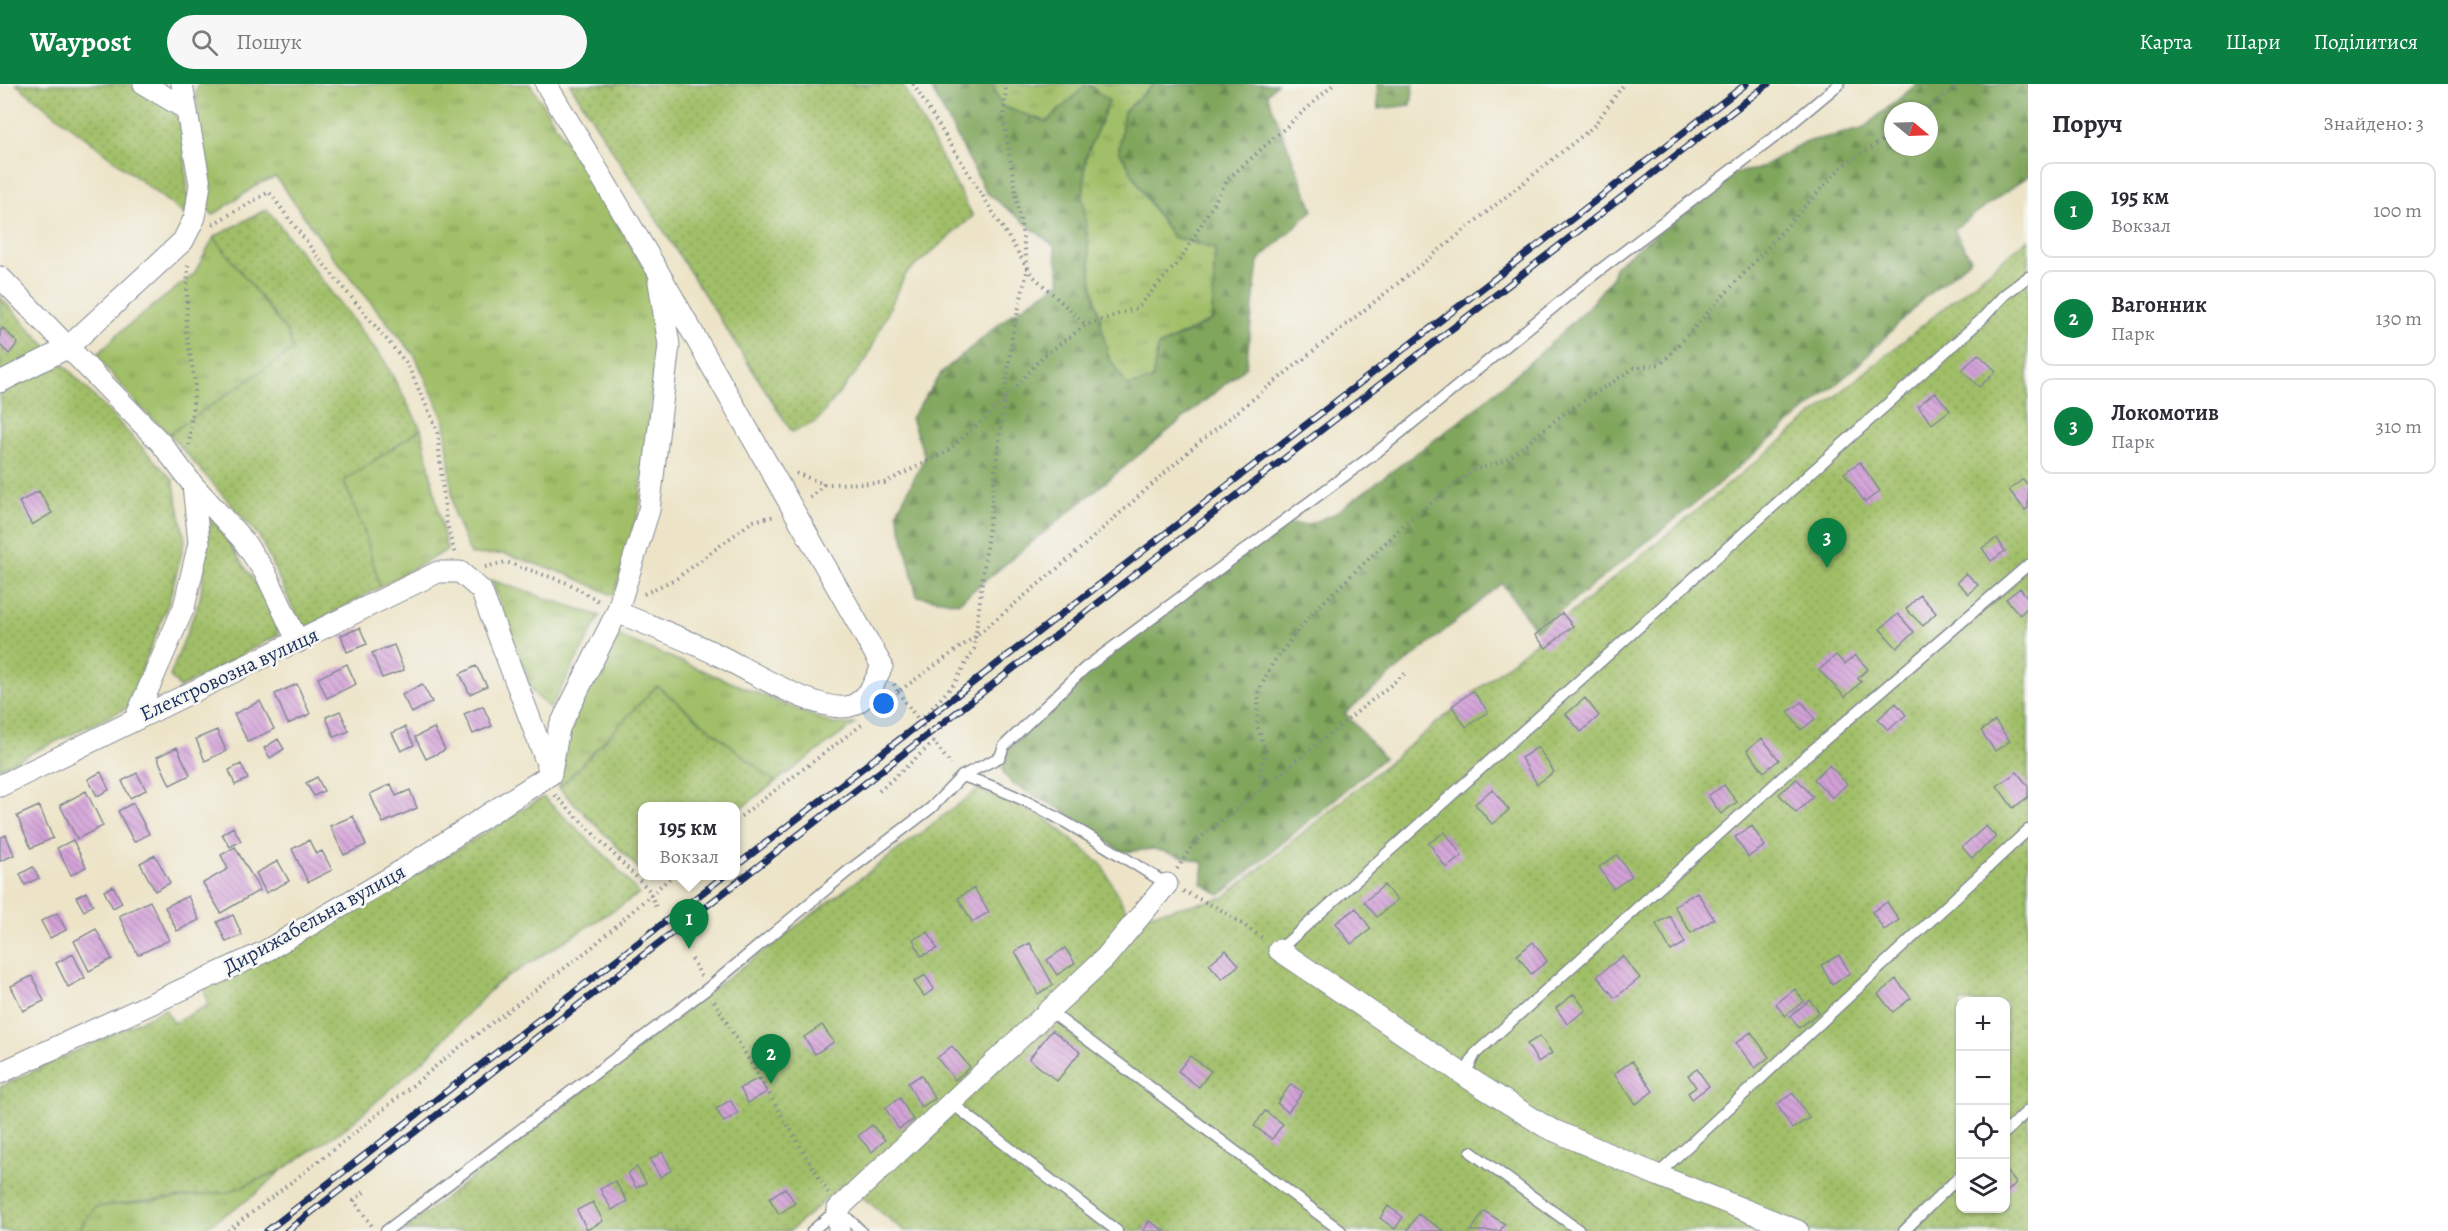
<!DOCTYPE html>
<html lang="uk">
<head>
<meta charset="utf-8">
<style>
  body { margin:0; font-family:Alegreya,serif; background:#f7f7f7; color:#2b2b33 }
  .controls { position:absolute; right:18px; bottom:18px; display:grid; overflow:hidden; border-radius:12px; box-shadow:0 2px 4px #0004 }
  .controls button { width:54px; height:54px; display:grid; place-items:center; padding:0; border:0; border-bottom:2px solid #e1e1e2; background:#fff; color:#2b2b33; font:30px sans-serif }
  .compass { position:absolute; left:1884px; top:18px; width:54px; height:54px; border-radius:50%; background:#fff; box-shadow:0 2px 4px #0004; rotate:109deg }
  .you { position:absolute; left:884px; top:620px; width:21px; height:21px; margin:-15px; border:4px solid #fff; border-radius:50%; background:#1a73e8; box-shadow:0 0 0 9px #1a73e833 }
  .badge { display:grid; place-items:center; width:39px; height:39px; border-radius:50%; background:#0b8043; color:#fff; font-size:20px; font-weight:700 }
  .pin { position:absolute; translate:-50% -50px; filter:drop-shadow(0 2px 3px #0008) }
  .pin::after { content:''; position:absolute; top:32px; width:21px; height:18px; background:inherit; clip-path:polygon(0 0,100% 0,50% 100%) }
  .popup { position:absolute; left:638px; top:718px; width:102px; height:78px; box-sizing:border-box; display:grid; place-content:center; border-radius:12px; background:#fff; filter:drop-shadow(0 2px 4px #0005); font-size:20px; white-space:nowrap; color:#7c7c81 }
  .popup b { font-size:22px; color:#2b2b33 }
  .popup::after { content:''; position:absolute; left:50%; top:100%; margin-left:-12px; border:12px solid transparent; border-top-color:#fff }
  .list { margin:0; padding:0; list-style:none }
  h2 { display:flex; justify-content:space-between; align-items:center; height:78px; margin:0; padding:0 24px; font-size:26px }
  h2 small { font-size:20px; font-weight:400; color:#7c7c81 }
  .list li { display:grid; grid-template-columns:39px 1fr auto; gap:18px; align-items:center; box-sizing:border-box; height:96px; margin:0 12px 12px; padding:0 12px; border:2px solid #e1e1e2; border-radius:12px }
  .list b { display:block; font-size:22px; white-space:nowrap }
  .list p { margin:0; font-size:20px; white-space:nowrap; color:#7c7c81 }
  .list em { font-size:20px; font-style:normal; color:#7c7c81 }
  .icon { flex:none; width:33px; height:33px; fill:none; stroke:currentColor; stroke-width:2; stroke-linecap:round; stroke-linejoin:round }
  .map { position:relative; flex:none; width:2028px; height:1147px; overflow:hidden }
  header { display:flex; align-items:center; gap:36px; box-sizing:border-box; height:84px; padding:0 30px; background:#0b8043; color:#fff }
  header strong { font-size:28px }
  nav { display:flex; gap:33px; margin-inline-start:auto; font-size:21px }
  .search { width:420px; height:54px; background:#f7f7f7; display:flex; align-items:center; gap:15px; box-sizing:border-box; padding:0 21px; border-radius:33px; color:#7c7c81; font-size:22px }
  main { display:flex }
  aside { flex:1; background:#fff }
  .map>svg:first-child { display:block }
</style>
</head>
<body>
<header>
<strong>Waypost</strong>
<div class="search"><svg class="icon" aria-label="search" viewBox="0 0 24 24"><circle cx="10" cy="10" r="6"/><path d="M15 15l6 6"/></svg>Пошук</div>
<nav><a>Карта</a><a>Шари</a><a>Поділитися</a></nav>
</header>
<main>
<div class="map">
<svg width="2028" height="1147" viewBox="0 0 2028 1147">
  <defs>
    <pattern id="grass-tufts" width="24" height="20" patternUnits="userSpaceOnUse" patternTransform="scale(1.5)"><rect width="24" height="20" fill="#a1bf67"/><path d="M3 7l-1-3M5 7V3M7 7l1-3M15 17l-1-3M17 17v-4M19 17l1-3" fill="none" stroke="#829c58"/></pattern>
    <pattern id="forest-firs" width="22" height="20" patternUnits="userSpaceOnUse" patternTransform="scale(1.5)"><rect width="22" height="20" fill="#80a65c"/><path d="M5 1l3.5 6h-7zM16 11l3.5 6h-7z" fill="#68884f"/></pattern>
    <pattern id="garden-dots" width="8" height="8" patternUnits="userSpaceOnUse" patternTransform="scale(1.5)"><rect width="8" height="8" fill="#a1bf67"/><path d="M2 2h.1M6 6h.1" fill="none" stroke="#829c58" stroke-width="1.8" stroke-linecap="round"/></pattern>
    <pattern id="building-back-hatch" width="6" height="6" patternUnits="userSpaceOnUse" patternTransform="scale(1.5)"><rect width="6" height="6" fill="#d4a2d8"/><path d="M-1 5l2 2M0 0l6 6M5-1l2 2" fill="none" stroke="#ab84b2"/></pattern>
  </defs>
  <rect width="100%" height="100%" fill="#f6f6f2"/>
  <filter id="ink" filterUnits="userSpaceOnUse"><feTurbulence type="fractalNoise" baseFrequency=".0167" numOctaves="2"/><feDisplacementMap in="SourceGraphic" scale="12" xChannelSelector="R" yChannelSelector="G"/><feConvolveMatrix kernelMatrix="1 2 1 2 8 2 1 2 1" color-interpolation-filters="sRGB"/></filter>
  <filter id="wash" filterUnits="userSpaceOnUse"><feTurbulence type="fractalNoise" baseFrequency=".008" numOctaves="4" result="noise"/><feDisplacementMap in="SourceGraphic" scale="24" xChannelSelector="R" yChannelSelector="G"/><feGaussianBlur stdDeviation="1.35" result="paint"/><feColorMatrix in="noise" values="0 0 0 0 0 0 0 0 0 0 0 0 0 0 0 0 0 1.4 0 .05"/><feComposite in="paint" operator="in"/></filter>
  <g filter="url(#wash)">
    <rect width="100%" height="100%" fill="#ede4c8"/>
    <path fill="url(#grass-tufts)" stroke="#5e7762" stroke-width="1.5" d="M 198,0 L 530,0 L 647,188 L 657,258 L 639,426 L 614,512 L 569,491 L 505,470 L 471,471 L 454,430 L 445,338 L 415,272 L 331,170 L 276,93 L 260,99 L 213,131 L 206,123 L 196,7 Z
      M 993,0 L 1087,0 L 1047,38 L 1001,22 Z
      M 1088,0 L 1154,0 L 1124,28 L 1119,66 L 1150,120 L 1173,153 L 1215,165 L 1212,236 L 1158,262 L 1152,296 L 1127,302 L 1108,272 L 1092,199 L 1083,115 L 1086,73 L 1109,17 Z
      M 214,153 L 288,249 L 293,266 L 169,350 L 139,322 L 96,272 L 119,249 L 194,190 Z
      M 421,345 L 447,466 L 380,503 L 364,447 L 344,397 Z
      M 491,496 L 600,532 L 550,625 L 533,608 Z
      M 619,552 L 832,640 L 855,640 L 775,698 L 657,602 L 559,704 C 558,647 590,599 619,552 Z
      M 282,1086 L 252,1113 L 200,1147 L 78,1147 L 95,1123 L 228,1108 Z"/>
    <path fill="url(#forest-firs)" stroke="#4e6a5d" stroke-width="1.5" fill-rule="evenodd" d="M 929,0 L 993,0 L 1001,22 L 1047,38 L 1087,0 L 1109,17 L 1086,73 L 1083,115 L 1092,199 L 1108,272 L 1127,302 L 1152,296 L 1158,263 L 1212,236 L 1215,165 L 1173,153 L 1150,120 L 1119,66 L 1124,28 L 1154,0 L 1277,0 L 1267,10 L 1313,126 L 1258,177 L 1246,283 L 958,519 L 917,512 L 897,428 L 925,373 L 911,334 L 942,288 L 1010,231 L 1061,198 L 1054,162 L 986,108 Z
      M 1377,0 L 1414,0 L 1411,21 L 1378,25 Z
      M 1917,0 L 2028,0 L 2028,92 L 1954,145 L 1971,175 L 1924,214 L 1853,286 L 1711,406 L 1536,547 L 1502,499 L 1345,629 L 1384,674 L 1220,811 L 1201,799 L 1204,781 L 1199,777 L 1154,765 L 1122,768 L 1059,724 L 1012,700 L 1004,690 L 1002,679 L 1005,670 L 1037,635 L 1084,592 L 1281,439 L 1306,441 L 1334,430 L 1468,331 L 1544,266 L 1590,221 L 1612,194 L 1615,182 L 1734,89 L 1758,85 L 1805,58 L 1862,45 ZM 1893,27 L 1929,27 L 1929,63 L 1893,63 Z"/>
    <path fill="url(#garden-dots)" stroke="#5e7762" stroke-width="1.5" fill-rule="evenodd" d="M 16,0 L 130,0 L 175,28 L 184,52 L 188,119 L 186,132 Z
      M 570,0 L 902,0 L 973,132 L 905,191 L 866,276 L 816,338 L 792,348 Z
      M 267,125 L 385,278 L 421,345 L 344,397 L 364,447 L 380,503 L 303,546 L 259,452 L 169,350 L 293,266 L 288,249 L 214,153 Z
      M 2028,155 L 2028,1147 L 904,1147 L 845,1099 L 790,1147 L 403,1147 L 717,902 L 979,705 L 1046,734 L 1102,781 L 1130,834 L 1223,814 ZM 1960,918 L 2006,918 L 2006,1124 L 1960,1124 Z
      M 0,213 L 173,396 L 185,456 L 169,517 L 127,624 L 0,684 Z
      M 211,432 L 275,529 L 278,551 L 180,604 L 170,592 L 200,515 Z
      M 657,602 L 775,698 L 736,728 L 736,722 L 642,722 L 642,788 L 559,704 Z
      M 543,713 L 608,774 L 639,810 L 495,901 L 425,975 L 347,1043 L 282,1086 L 228,1108 L 95,1123 L 78,1147 L 0,1147 L 0,1003 L 165,925 L 174,939 L 208,921 L 204,904 L 406,797 Z"/>
    <g id="blocks">
      <path fill="url(#building-back-hatch)" d="M 3,244 L 18,259 L 9,270 L 0,261 L 0,247 Z
        M 1978,270 L 1996,287 L 1979,303 L 1962,286 Z
        M 1935,308 L 1950,326 L 1932,340 L 1918,322 Z
        M 1860,378 L 1880,407 L 1865,418 L 1844,389 Z
        M 2023,395 L 2028,401 L 2028,424 L 2025,426 L 2009,406 Z
        M 39,407 L 52,429 L 32,441 L 19,418 Z
        M 1997,454 L 2005,467 L 1991,477 L 1982,464 Z
        M 1966,489 L 1978,501 L 1969,510 L 1957,498 Z
        M 2020,504 L 2028,514 L 2028,523 L 2020,531 L 2006,515 Z
        M 1920,511 L 1936,529 L 1923,542 L 1906,525 Z
        M 1562,529 L 1573,542 L 1546,564 L 1535,551 Z
        M 1898,530 L 1914,548 L 1897,564 L 1880,545 Z
        M 360,544 L 367,560 L 347,568 L 341,551 Z
        M 394,561 L 404,586 L 382,594 L 372,569 Z
        M 1836,571 L 1845,580 L 1855,571 L 1868,585 L 1858,594 L 1861,598 L 1845,613 L 1819,586 Z
        M 347,580 L 356,600 L 327,614 L 318,594 Z
        M 476,582 L 487,602 L 470,610 L 460,590 Z
        M 297,600 L 310,630 L 288,640 L 275,610 Z
        M 422,600 L 432,618 L 412,629 L 402,611 Z
        M 1473,607 L 1488,628 L 1466,643 L 1452,622 Z
        M 1585,614 L 1599,632 L 1581,648 L 1566,630 Z
        M 260,617 L 274,645 L 248,658 L 234,630 Z
        M 1802,618 L 1815,635 L 1801,646 L 1788,628 Z
        M 1896,619 L 1906,631 L 1888,646 L 1878,635 Z
        M 483,622 L 492,642 L 473,650 L 464,630 Z
        M 340,627 L 349,647 L 334,653 L 326,633 Z
        M 1995,637 L 2010,657 L 1995,667 L 1981,647 Z
        M 405,643 L 414,661 L 401,667 L 392,649 Z
        M 434,644 L 445,666 L 426,675 L 415,653 Z
        M 217,646 L 226,667 L 205,677 L 196,655 Z
        M 1762,654 L 1779,676 L 1764,688 L 1747,666 Z
        M 278,655 L 284,665 L 270,674 L 264,664 Z
        M 177,663 L 190,691 L 170,701 L 157,673 Z
        M 1538,663 L 1554,688 L 1537,700 L 1521,674 Z
        M 241,680 L 248,695 L 235,701 L 229,686 Z
        M 1829,681 L 1847,700 L 1832,714 L 1814,695 Z
        M 101,688 L 109,706 L 97,712 L 88,695 Z
        M 2017,688 L 2028,702 L 2028,713 L 2013,724 L 1997,702 Z
        M 137,689 L 146,706 L 130,714 L 122,697 Z
        M 317,693 L 324,707 L 314,712 L 306,699 Z
        M 1797,695 L 1813,713 L 1796,729 L 1779,710 Z
        M 391,700 L 396,712 L 410,706 L 417,724 L 383,739 L 370,710 Z
        M 1724,701 L 1737,718 L 1721,730 L 1708,712 Z
        M 1492,705 L 1509,726 L 1492,740 L 1475,720 Z
        M 86,707 L 103,742 L 77,755 L 60,721 Z
        M 133,719 L 149,750 L 134,758 L 118,727 Z
        M 39,722 L 53,754 L 31,764 L 17,732 Z
        M 353,732 L 366,761 L 344,771 L 330,742 Z
        M 1752,742 L 1765,762 L 1748,773 L 1735,753 Z
        M 1986,742 L 1996,753 L 1972,774 L 1962,763 Z
        M 233,743 L 241,757 L 230,763 L 222,750 Z
        M 1445,748 L 1462,772 L 1446,784 L 1429,759 Z
        M 6,751 L 14,771 L 0,777 L 0,754 Z
        M 73,756 L 86,783 L 71,791 L 57,764 Z
        M 309,756 L 316,770 L 322,767 L 332,786 L 308,798 L 292,765 Z
        M 235,763 L 260,806 L 221,829 L 203,799 L 228,785 L 221,771 Z
        M 155,771 L 170,799 L 155,807 L 140,779 Z
        M 1617,771 L 1632,792 L 1613,805 L 1599,783 Z
        M 278,777 L 289,797 L 266,809 L 256,789 Z
        M 33,783 L 39,794 L 25,801 L 20,790 Z
        M 1384,801 L 1397,816 L 1377,833 L 1364,818 Z
        M 113,802 L 122,819 L 113,824 L 104,807 Z
        M 974,804 L 989,828 L 972,838 L 958,814 Z
        M 86,808 L 93,821 L 84,827 L 76,813 Z
        M 1697,808 L 1714,835 L 1691,849 L 1674,822 Z
        M 188,812 L 199,836 L 177,847 L 165,823 Z
        M 150,817 L 169,856 L 138,871 L 119,832 Z
        M 1887,818 L 1899,836 L 1884,846 L 1872,828 Z
        M 1356,824 L 1371,845 L 1351,860 L 1336,839 Z
        M 57,829 L 66,846 L 50,854 L 41,837 Z
        M 233,831 L 242,851 L 226,858 L 217,838 Z
        M 1670,832 L 1685,859 L 1671,867 L 1656,840 Z
        M 96,845 L 112,875 L 89,887 L 74,857 Z
        M 928,848 L 937,865 L 921,872 L 913,855 Z
        M 1533,858 L 1547,877 L 1531,890 L 1517,871 Z
        M 1030,859 L 1053,901 L 1038,910 L 1015,867 Z
        M 1065,864 L 1075,879 L 1057,891 L 1047,876 Z
        M 1226,866 L 1239,881 L 1222,895 L 1209,880 Z
        M 73,870 L 85,894 L 68,903 L 56,879 Z
        M 1839,871 L 1850,889 L 1832,900 L 1821,881 Z
        M 1622,872 L 1640,894 L 1615,914 L 1597,892 Z
        M 925,891 L 934,905 L 924,912 L 914,898 Z
        M 32,892 L 44,917 L 23,927 L 11,902 Z
        M 1896,895 L 1911,914 L 1893,928 L 1878,910 Z
        M 1795,905 L 1804,917 L 1785,932 L 1776,920 Z
        M 1574,910 L 1586,926 L 1567,940 L 1556,924 Z
        M 1810,916 L 1819,928 L 1799,944 L 1790,932 Z
        M 822,941 L 834,958 L 815,970 L 804,953 Z
        M 1052,946 L 1080,968 L 1057,997 L 1029,975 Z
        M 1751,948 L 1769,973 L 1755,984 L 1736,959 Z
        M 1540,952 L 1552,969 L 1538,978 L 1527,960 Z
        M 952,962 L 970,983 L 955,996 L 937,974 Z
        M 1190,972 L 1211,987 L 1199,1003 L 1178,987 Z
        M 1632,977 L 1653,1007 L 1636,1020 L 1614,990 Z
        M 1697,985 L 1709,1002 L 1692,1015 L 1688,1009 L 1696,1003 L 1688,991 Z
        M 921,991 L 935,1015 L 921,1023 L 908,999 Z
        M 759,994 L 767,1008 L 748,1019 L 740,1004 Z
        M 1291,1000 L 1303,1008 L 1288,1028 L 1277,1019 Z
        M 1793,1009 L 1809,1034 L 1792,1045 L 1777,1020 Z
        M 900,1014 L 913,1036 L 899,1045 L 885,1024 Z
        M 730,1016 L 738,1029 L 724,1038 L 716,1025 Z
        M 1265,1027 L 1283,1040 L 1272,1055 L 1254,1042 Z
        M 872,1041 L 885,1056 L 872,1068 L 858,1052 Z
        M 662,1068 L 672,1086 L 660,1093 L 650,1076 Z
        M 637,1083 L 646,1099 L 636,1104 L 628,1089 Z
        M 2006,1086 L 2016,1099 L 2006,1109 Z
        M 615,1097 L 627,1117 L 612,1126 L 600,1105 Z
        M 785,1104 L 795,1119 L 779,1130 L 769,1114 Z
        M 593,1118 L 603,1137 L 587,1146 L 577,1126 Z
        M 1388,1122 L 1403,1133 L 1395,1145 L 1380,1134 Z
        M 1484,1127 L 1505,1140 L 1500,1147 L 1471,1147 Z
        M 1418,1130 L 1444,1147 L 1407,1147 Z
        M 1149,1137 L 1165,1147 L 1143,1147 Z"/>
    </g>
  </g>
  <g filter="url(#ink)">
    <use href="#blocks" fill-opacity="0" stroke="#848a93" stroke-width="1.5"/>
    <g fill="none" stroke-linecap="round" stroke-linejoin="round">
      <g stroke="#848a93" stroke-width="13">
        <path id="lane" d="M 962,692 C 1037,714 1101,761 1167,800
          M 1279,866 L 1981,236 L 2004,211 L 2028,193
          M 1048,926 L 1341,1147
          M 1470,995 L 1468,984 L 1475,970 L 1807,671 L 2028,481
          M 950,1018 L 1117,1147
          M 2006,1048 L 2028,1026
          M 1471,1068 L 1580,1147
          M 1657,1091 L 2028,746
          M 386,1147 L 707,905 L 847,788 L 931,724 L 962,692 L 1000,673 L 1004,662 L 1085,584 L 1377,368 L 1588,195 L 1780,49 L 1839,0
          M 812,1147 L 838,1125 L 861,1147
          M 1904,1147 L 1960,1092"/>
      </g>
      <g stroke="#848a93" stroke-width="23">
        <path id="street" d="M 144,0 L 184,24
          M 546,0 L 656,184 L 882,582 C 875,597 869,614 853,621 C 823,634 743,582 714,569 C 683,554 650,542 617,528
          M 0,193 L 161,359 L 193,401 L 199,459 L 184,523 L 136,633
          M 0,298 L 67,264 L 183,157 L 195,133 L 200,100 L 182,0
          M 193,401 L 243,456 L 266,490 L 298,558
          M 551,689 L 559,644 L 617,528 L 649,426 L 669,261 L 659,198
          M 0,702 L 438,488 L 460,488 L 481,506 L 551,690
          M 1279,866 L 1470,995 L 1546,1043 L 1657,1091 L 1798,1147
          M 0,989 L 264,868 L 393,792 L 551,690
          M 839,1147 L 838,1125 L 1105,874 L 1167,800"/>
      </g>
      <path stroke="#848a93" stroke-width="4" stroke-dasharray="1.5 4.5" stroke-linecap="butt" d="M 913,0 L 1032,191 L 1086,241
        M 1924,27 L 1959,0
        M 213,140 L 269,108 L 321,177 L 407,280 L 437,345 L 446,436 L 455,470
        M 188,181 L 186,247 L 195,298 L 189,361
        M 796,389 L 824,400 L 884,399 L 945,369 L 1004,317 L 1012,253 L 1028,184 L 1004,37 L 1006,0
        M 810,414 L 824,400
        M 485,483 L 506,478 L 568,499 L 600,518
        M 644,510 L 677,494 L 753,437 L 775,432
        M 894,600 L 898,608 L 976,552 L 1070,474 L 1197,360 L 1593,43 L 1624,0
        M 889,616 L 898,608 L 951,681
        M 920,637 L 954,600 L 974,565 L 1004,317 L 1042,273 L 1086,241 L 1137,224 L 1181,175 L 1228,95 L 1334,0
        M 1268,700 L 1260,690 L 1266,668 L 1257,641 L 1259,607 L 1272,580 L 1311,530 L 1406,439 L 1472,387 L 1506,376 L 1562,331 L 1634,284 L 1661,280 L 1842,82 L 1893,50
        M 879,707 L 934,658
        M 555,711 L 649,806 L 657,826
        M 736,736 L 864,639
        M 1177,785 L 1194,759 L 1407,588
        M 1183,807 L 1223,827 L 1264,855
        M 692,875 L 701,892
        M 714,917 L 828,1109
        M 364,1108 L 354,1117 L 372,1142
        M 228,1147 L 351,1052 L 452,969 L 591,864 L 672,792"/>
      <use href="#lane" stroke="#fff" stroke-width="10"/>
      <use href="#street" stroke="#fff" stroke-width="21"/>
      <g stroke="#1b2f5e" stroke-width="7">
        <path id="rail" d="M 736,782 L 1746,0
          M 267,1147 L 724,792
          M 287,1147 L 1768,0"/>
      </g>
      <use href="#rail" stroke="#f6f6f2" stroke-width="4.5" stroke-dasharray="14" stroke-linecap="butt"/>
    </g>
  </g>
  <g text-anchor="middle" stroke-width="5" stroke-linejoin="round" paint-order="stroke">
    <g font-size="21" fill="#1b2f5e" stroke="#f6f6f2">
      <text transform="translate(229 590) rotate(-25)" y="7">Електровозна вулиця</text>
      <text transform="translate(314 835) rotate(-29)" y="7">Дирижабельна вулиця</text>
    </g>
  </g>
</svg>
<div class="controls">
<button>+</button>
<button>−</button>
<button><svg class="icon" aria-label="locate" viewBox="0 0 24 24"><circle cx="12" cy="12" r="6"/><path d="M12 2v4M12 18v4M2 12h4M18 12h4"/></svg></button>
<button><svg class="icon" aria-label="layers" viewBox="0 0 24 24"><path d="M12 4l9 5-9 5-9-5zM3 14l9 5 9-5"/></svg></button>
</div>
<svg class="compass" viewBox="-18 -18 36 36"><path d="M0-13l5 13h-10z" fill="#e53935"/><path d="M0 13l5-13h-10z" fill="#7c7c81"/></svg>
<div class="you"></div>
<div class="pin badge" style="left:689px;top:865px">1</div>
<div class="popup"><b>195 км</b>Вокзал</div>
<div class="pin badge" style="left:771px;top:1000px">2</div>
<div class="pin badge" style="left:1827px;top:484px">3</div>
</div>
<aside>
<h2>Поруч<small>Знайдено: 3</small></h2>
<ul class="list">
<li><span class="badge">1</span><div><b>195 км</b><p>Вокзал</p></div><em>100 m</em></li>
<li><span class="badge">2</span><div><b>Вагонник</b><p>Парк</p></div><em>130 m</em></li>
<li><span class="badge">3</span><div><b>Локомотив</b><p>Парк</p></div><em>310 m</em></li>
</ul>
</aside>
</main>
</body>
</html>
